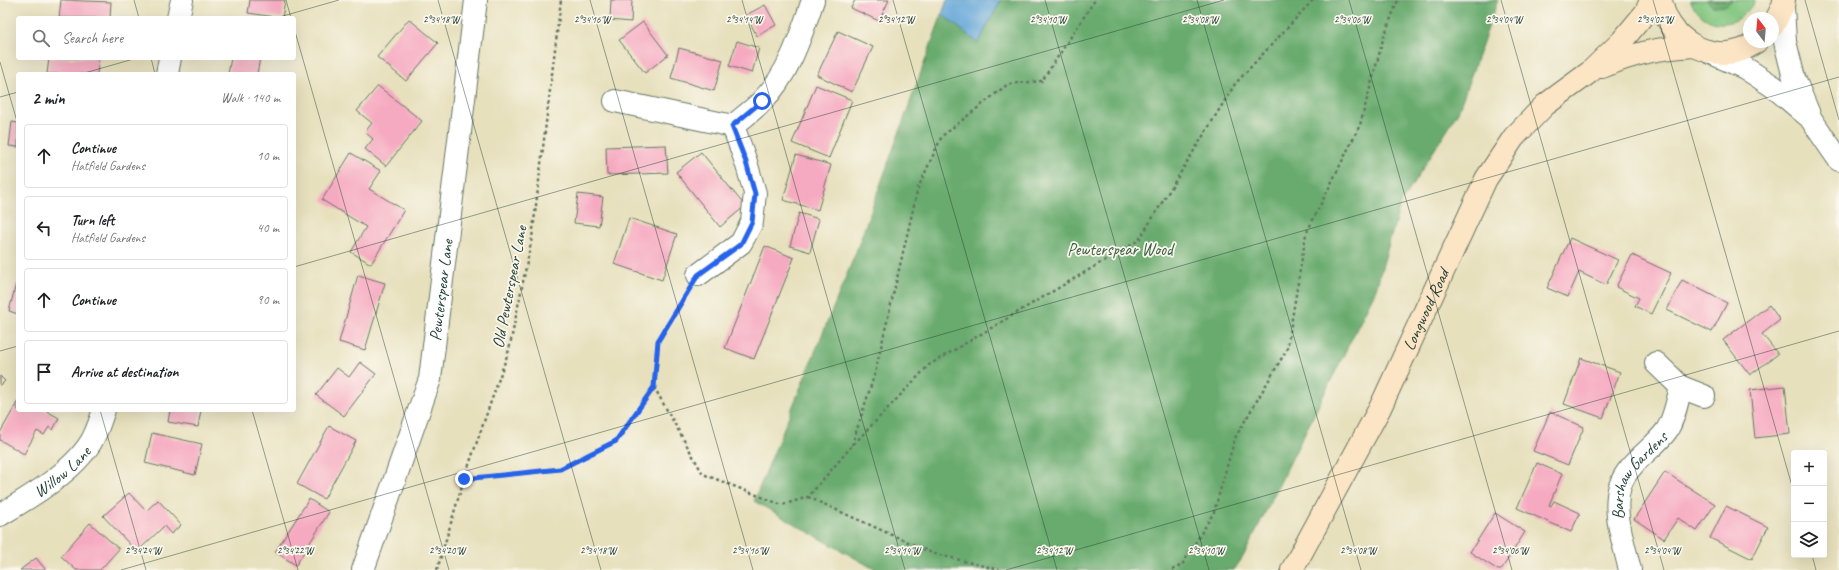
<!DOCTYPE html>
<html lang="en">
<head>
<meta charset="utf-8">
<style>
  body { margin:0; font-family:Caveat,sans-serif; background:#f6f6f6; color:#202124 }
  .controls { position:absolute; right:12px; bottom:12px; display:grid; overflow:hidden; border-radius:4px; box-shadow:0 4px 16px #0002 }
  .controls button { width:36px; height:36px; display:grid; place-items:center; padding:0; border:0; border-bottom:1px solid #e0e0e0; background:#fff; color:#202124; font:20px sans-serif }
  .compass { position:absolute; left:1743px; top:12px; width:36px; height:36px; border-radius:50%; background:#fff; box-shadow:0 4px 16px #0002; rotate:344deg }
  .stop { position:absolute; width:12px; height:12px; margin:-9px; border:3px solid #2563eb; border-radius:50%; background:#fff }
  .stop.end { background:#2563eb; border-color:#fff; box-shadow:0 1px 4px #0008 }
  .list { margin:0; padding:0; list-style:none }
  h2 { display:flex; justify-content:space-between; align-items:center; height:52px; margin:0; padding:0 16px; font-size:17px }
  h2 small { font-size:13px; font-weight:400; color:#757577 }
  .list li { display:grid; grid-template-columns:26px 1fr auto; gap:12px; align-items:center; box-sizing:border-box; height:64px; margin:0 8px 8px; padding:0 8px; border:1px solid #e0e0e0; border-radius:4px }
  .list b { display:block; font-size:15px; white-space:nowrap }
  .list p { margin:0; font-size:13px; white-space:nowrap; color:#757577 }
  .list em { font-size:13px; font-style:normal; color:#757577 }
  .icon { flex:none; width:22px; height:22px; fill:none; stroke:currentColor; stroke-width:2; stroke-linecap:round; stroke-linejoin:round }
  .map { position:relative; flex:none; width:1839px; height:570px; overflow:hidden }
  .search { position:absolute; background:#fff; box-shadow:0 4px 16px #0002; left:16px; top:16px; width:280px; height:44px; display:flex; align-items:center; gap:10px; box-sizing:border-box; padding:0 14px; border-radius:4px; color:#757577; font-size:15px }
  .panel { position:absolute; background:#fff; box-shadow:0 4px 16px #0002; left:16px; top:72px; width:280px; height:340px; border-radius:4px }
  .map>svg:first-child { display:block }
</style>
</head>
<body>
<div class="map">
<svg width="1839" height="570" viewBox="0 0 1839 570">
  <rect width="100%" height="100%" fill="#fbf7ec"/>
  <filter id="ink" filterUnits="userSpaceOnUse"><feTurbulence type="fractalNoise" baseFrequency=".025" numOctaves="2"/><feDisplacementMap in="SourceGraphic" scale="8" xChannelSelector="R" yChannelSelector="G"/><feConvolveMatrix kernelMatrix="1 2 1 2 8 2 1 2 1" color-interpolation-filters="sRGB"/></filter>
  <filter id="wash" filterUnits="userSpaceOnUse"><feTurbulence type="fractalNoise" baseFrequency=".012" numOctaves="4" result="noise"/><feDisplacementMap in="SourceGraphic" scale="16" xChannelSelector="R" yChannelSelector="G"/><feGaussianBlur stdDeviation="0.9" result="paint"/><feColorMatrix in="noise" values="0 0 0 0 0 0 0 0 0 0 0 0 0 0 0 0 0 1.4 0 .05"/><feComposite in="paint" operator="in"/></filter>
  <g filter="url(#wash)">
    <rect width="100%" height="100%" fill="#e7e0bd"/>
    <path fill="#82c680" stroke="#50825a" d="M 1690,0 L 1755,0 C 1739,30 1705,32 1690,0 Z"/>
    <path fill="#69ab6e" stroke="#447451" d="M 1001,0 L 1498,0 L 1458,112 L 1400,205 L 1375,292 L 1243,557 L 1234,570 L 876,570 L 754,501 L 856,252 L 942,14 L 978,43 Z
      M 1706,0 L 1732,0 C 1726,7 1721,7 1712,6 Z"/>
    <path fill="#66a7d9" stroke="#427286" d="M 947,0 L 1001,0 L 978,43 L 942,14 Z"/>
    <g id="blocks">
      <path fill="#f6aac1" d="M 61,0 L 111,2 L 110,18 L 59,18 Z
        M 250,0 L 285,0 L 282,18 L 248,13 Z
        M 611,0 L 632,0 L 631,22 L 610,20 Z
        M 855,0 L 889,0 L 879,21 L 851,8 Z
        M 765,5 L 776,25 L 757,36 L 746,15 Z
        M 409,19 L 438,43 L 406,81 L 377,57 Z
        M 643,22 L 668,55 L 645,73 L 619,40 Z
        M 838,31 L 873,47 L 852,92 L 817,75 Z
        M 737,41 L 759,48 L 752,73 L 729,66 Z
        M 679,48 L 723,60 L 714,91 L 671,78 Z
        M 49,58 L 99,58 L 97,74 L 47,74 Z
        M 231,58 L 260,58 L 257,74 L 228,74 Z
        M 816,85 L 852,100 L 829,158 L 792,143 Z
        M 378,86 L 422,121 L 386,166 L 365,149 L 373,139 L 365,132 L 372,123 L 357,111 Z
        M 12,122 L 18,123 L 18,147 L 9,146 Z
        M 666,145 L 668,173 L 607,175 L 606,147 Z
        M 701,152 L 745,206 L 720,227 L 676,172 Z
        M 351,153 L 381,171 L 369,189 L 404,210 L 371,264 L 351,252 L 366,227 L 322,200 Z
        M 796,155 L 831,165 L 818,210 L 783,200 Z
        M 578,194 L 603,197 L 599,226 L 574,223 Z
        M 799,213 L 819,219 L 810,252 L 790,246 Z
        M 629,218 L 677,234 L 662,280 L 614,264 Z
        M 1570,238 L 1618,260 L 1606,285 L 1579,272 L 1568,297 L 1547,288 Z
        M 765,246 L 794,258 L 754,359 L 725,348 Z
        M 1632,255 L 1671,273 L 1651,314 L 1635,306 L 1639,298 L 1616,287 Z
        M 358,275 L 385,283 L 365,350 L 339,342 Z
        M 1682,280 L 1727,303 L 1712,332 L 1667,310 Z
        M 16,284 L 18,284 L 18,314 L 9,311 Z
        M 1769,305 L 1780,320 L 1762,334 L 1778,354 L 1750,375 L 1723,340 Z
        M 1581,358 L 1620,372 L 1603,418 L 1564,404 Z
        M 360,362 L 376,374 L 344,416 L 316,395 L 337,368 L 349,377 Z
        M 0,376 L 5,381 L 0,386 Z
        M 1785,386 L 1790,434 L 1755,438 L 1750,390 Z
        M 18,401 L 18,410 L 45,410 L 59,418 L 53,430 L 49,427 L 44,435 L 37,431 L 24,454 L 0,440 L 0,433 Z
        M 170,410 L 201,410 L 198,427 L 168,422 Z
        M 1550,412 L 1584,427 L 1568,465 L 1533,451 Z
        M 329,426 L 356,441 L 324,499 L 297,484 Z
        M 152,433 L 202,444 L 195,475 L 145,463 Z
        M 1537,463 L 1562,474 L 1549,505 L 1551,506 L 1554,501 L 1580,513 L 1571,532 L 1517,508 Z
        M 1665,472 L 1715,504 L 1697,531 L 1678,518 L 1664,539 L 1634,519 Z
        M 129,493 L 146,511 L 158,500 L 181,525 L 171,534 L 164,526 L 137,552 L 103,516 Z
        M 309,499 L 329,512 L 296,565 L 275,552 Z
        M 1726,506 L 1768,527 L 1752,559 L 1710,538 Z
        M 1495,513 L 1525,532 L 1501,570 L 1498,570 L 1470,552 Z
        M 90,523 L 119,549 L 100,570 L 76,570 L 61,556 Z
        M 36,558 L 46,570 L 20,570 Z"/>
    </g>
  </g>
  <g filter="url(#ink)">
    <use href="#blocks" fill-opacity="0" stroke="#657664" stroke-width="1"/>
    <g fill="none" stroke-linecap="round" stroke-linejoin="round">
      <g stroke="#657664" stroke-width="24">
        <g id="street">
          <path d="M 1783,6 L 1785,42 L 1794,78 L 1811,119 L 1839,160"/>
          <path d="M 178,18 L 182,0"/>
          <path d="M 1707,51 L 1745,68 L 1774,87 L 1807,115"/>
          <path d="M 167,74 L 170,58"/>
          <path d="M 615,101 L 733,126"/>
          <path d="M 698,275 L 741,243 L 752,222 L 755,193 L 746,162 L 733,126 C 742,118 752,111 761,102 C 789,75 801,35 813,0"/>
          <path d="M 1656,363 L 1681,387 L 1704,396"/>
          <path id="s1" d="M 0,515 C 30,497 73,472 91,442 C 97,432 100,421 104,410"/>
          <path id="s2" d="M 363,570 L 430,379 L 476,0"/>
          <path id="s3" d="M 1630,570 C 1624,544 1612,512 1620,486 C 1628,462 1653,450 1667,430 C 1675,417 1677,402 1681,387"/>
        </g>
      </g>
      <g stroke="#657664" stroke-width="24">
        <g id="secondary">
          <path d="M 1661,0 C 1667,37 1706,62 1742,50 C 1747,48 1752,44 1756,42"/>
          <path d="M 1773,26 L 1783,6 L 1784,0"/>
          <path d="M 1602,67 C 1635,53 1659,48 1694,46"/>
          <path id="s4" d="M 1292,570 L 1380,408 L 1486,179 L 1514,137 L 1545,105 L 1590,72 L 1621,42 L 1646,12 L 1651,0"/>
        </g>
      </g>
      <path stroke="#657664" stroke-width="2.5" stroke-dasharray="3 3" stroke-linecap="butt" d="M 654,387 L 703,474 L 782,505 L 808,497 L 851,447 L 929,365 L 1139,240 L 1235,84 L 1313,0
        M 852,445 L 875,373 L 918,188 L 942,136 L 1008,84 L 1042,81 L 1095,0
        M 464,479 L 561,469 L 616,441 L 654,387 L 658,341 L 685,296
        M 808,497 L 932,553 L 1000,570
        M 437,570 L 464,479 L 509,350 L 532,238 L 561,0
        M 1172,570 L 1182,565 L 1214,512 L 1235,438 L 1287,349 L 1306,234 L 1360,125 L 1384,36 L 1398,0"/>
      <use href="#street" stroke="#fff" stroke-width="22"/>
      <use href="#secondary" stroke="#fce5c4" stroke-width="22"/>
    </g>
  </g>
  <g fill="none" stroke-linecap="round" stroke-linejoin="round" filter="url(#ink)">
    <path stroke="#2563eb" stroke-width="5" d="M 464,479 L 560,469 L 616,441 L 654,387 L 658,341 L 698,275 L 741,244 L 752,222 L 755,194 L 746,162 L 732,126 L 762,101"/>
  </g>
  <path fill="none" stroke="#1f3d34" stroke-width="1" stroke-opacity="0.45" d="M 134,0 L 139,18M 286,0 L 291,18M 438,0 L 601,570M 590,0 L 753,570M 742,0 L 905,570M 893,0 L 1057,570M 1045,0 L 1209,570M 1197,0 L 1361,570M 1349,0 L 1512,570M 1501,0 L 1664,570M 1653,0 L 1794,493M 1805,0 L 1839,120M 276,18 L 339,0M 294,28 L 449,570M 151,58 L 155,74M 0,62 L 18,125M 81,74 L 137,58M 0,97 L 18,92M 294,267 L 1224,0M 0,351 L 18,346M 100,410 L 146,570M 252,410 L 298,570M 1812,555 L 1816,570M 121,570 L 1839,77M 1006,570 L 1839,331"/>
  <g text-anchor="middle" stroke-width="3.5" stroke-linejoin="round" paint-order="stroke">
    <g font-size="17" fill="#385f47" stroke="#fbf7ec">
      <text x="1120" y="255">Pewterspear Wood</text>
    </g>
    <g font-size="17" fill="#1f3d34" stroke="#fbf7ec">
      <text transform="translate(509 287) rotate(-79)" y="6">Old Pewterspear Lane</text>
      <text dy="6" stroke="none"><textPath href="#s2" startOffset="292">Pewterspear Lane</textPath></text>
      <text dy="6" stroke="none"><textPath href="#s4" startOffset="293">Longwood Road</textPath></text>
      <text dy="6" stroke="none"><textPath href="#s1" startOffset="76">Willow Lane</textPath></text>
      <text dy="6" stroke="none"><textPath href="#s3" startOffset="103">Barshaw Gardens</textPath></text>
    </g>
  </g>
  <g font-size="10" text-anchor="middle" fill="#1f3d34" stroke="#fbf7ec" stroke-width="3.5" stroke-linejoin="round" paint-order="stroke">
    <text x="441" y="23">2°34'18"W</text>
    <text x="592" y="23">2°34'16"W</text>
    <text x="744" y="23">2°34'14"W</text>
    <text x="896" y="23">2°34'12"W</text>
    <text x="1048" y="23">2°34'10"W</text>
    <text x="1200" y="23">2°34'08"W</text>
    <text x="1352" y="23">2°34'06"W</text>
    <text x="1504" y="23">2°34'04"W</text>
    <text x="1655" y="23">2°34'02"W</text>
    <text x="143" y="554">2°34'24"W</text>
    <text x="295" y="554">2°34'22"W</text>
    <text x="447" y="554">2°34'20"W</text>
    <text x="598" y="554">2°34'18"W</text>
    <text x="750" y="554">2°34'16"W</text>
    <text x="902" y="554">2°34'14"W</text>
    <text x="1054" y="554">2°34'12"W</text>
    <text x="1206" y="554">2°34'10"W</text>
    <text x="1358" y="554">2°34'08"W</text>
    <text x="1510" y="554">2°34'06"W</text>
    <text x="1662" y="554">2°34'04"W</text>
  </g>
</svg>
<div class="controls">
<button>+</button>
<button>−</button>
<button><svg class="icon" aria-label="layers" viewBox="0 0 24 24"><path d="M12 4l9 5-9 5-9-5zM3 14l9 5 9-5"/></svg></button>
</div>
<svg class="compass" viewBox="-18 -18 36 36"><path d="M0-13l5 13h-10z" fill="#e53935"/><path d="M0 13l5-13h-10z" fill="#757577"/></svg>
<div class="stop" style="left:762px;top:101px"></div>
<div class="stop end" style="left:464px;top:479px"></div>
<div class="search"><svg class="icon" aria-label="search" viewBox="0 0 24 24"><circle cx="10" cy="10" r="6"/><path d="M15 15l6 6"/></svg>Search here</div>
<section class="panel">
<h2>2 min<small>Walk · 140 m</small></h2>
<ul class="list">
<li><svg class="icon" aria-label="ahead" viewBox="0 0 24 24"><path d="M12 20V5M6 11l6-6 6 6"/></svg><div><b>Continue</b><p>Hatfield Gardens</p></div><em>10 m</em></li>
<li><svg class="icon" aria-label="left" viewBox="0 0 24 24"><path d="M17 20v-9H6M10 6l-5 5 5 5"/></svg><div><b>Turn left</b><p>Hatfield Gardens</p></div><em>40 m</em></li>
<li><svg class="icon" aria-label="ahead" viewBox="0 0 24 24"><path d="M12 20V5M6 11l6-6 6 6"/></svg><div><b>Continue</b></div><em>90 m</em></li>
<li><svg class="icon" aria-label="arrive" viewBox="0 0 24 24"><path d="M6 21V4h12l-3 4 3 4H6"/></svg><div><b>Arrive at destination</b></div></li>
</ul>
</section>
</div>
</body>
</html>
